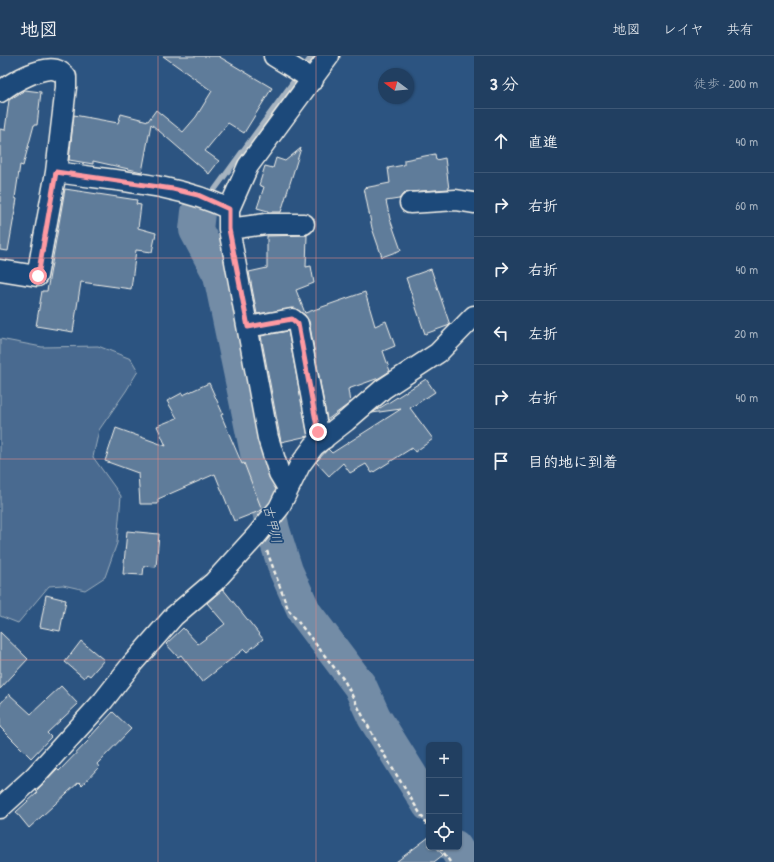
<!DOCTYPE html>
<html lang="ja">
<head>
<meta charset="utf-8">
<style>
  body { margin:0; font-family:"Patrick Hand","Klee One",sans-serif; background:#294667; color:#f1f3f6 }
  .controls { position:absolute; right:12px; bottom:12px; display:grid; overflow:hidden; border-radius:6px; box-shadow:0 1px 3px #0004 }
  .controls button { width:36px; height:36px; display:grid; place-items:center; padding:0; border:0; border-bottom:1px solid #3e5876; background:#213f61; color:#f1f3f6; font:20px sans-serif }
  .compass { position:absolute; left:378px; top:12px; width:36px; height:36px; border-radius:50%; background:#213f61; box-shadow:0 1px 3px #0004; rotate:286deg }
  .stop { position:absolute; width:12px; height:12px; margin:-9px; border:3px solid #ff9aa2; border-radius:50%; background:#fff }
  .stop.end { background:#ff9aa2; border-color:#fff; box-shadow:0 1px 4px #0008 }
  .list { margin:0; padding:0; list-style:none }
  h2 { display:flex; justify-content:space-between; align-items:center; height:52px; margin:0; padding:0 16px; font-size:17px }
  h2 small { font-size:13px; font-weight:400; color:#a2afbd }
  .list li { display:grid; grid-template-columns:26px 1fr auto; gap:12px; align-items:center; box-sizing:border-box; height:64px; padding:0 16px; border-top:1px solid #3e5876 }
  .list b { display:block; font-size:15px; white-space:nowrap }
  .list em { font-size:13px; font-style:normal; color:#a2afbd }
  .icon { flex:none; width:22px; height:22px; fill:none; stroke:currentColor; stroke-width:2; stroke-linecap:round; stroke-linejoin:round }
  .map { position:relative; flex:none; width:474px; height:806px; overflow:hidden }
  header { display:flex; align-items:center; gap:24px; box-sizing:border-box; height:56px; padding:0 20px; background:#213f61; border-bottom:1px solid #3e5876 }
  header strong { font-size:19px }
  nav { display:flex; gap:22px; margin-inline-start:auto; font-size:14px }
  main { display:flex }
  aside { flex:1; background:#213f61 }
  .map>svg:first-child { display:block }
</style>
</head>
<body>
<header>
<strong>地図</strong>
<nav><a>地図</a><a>レイヤ</a><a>共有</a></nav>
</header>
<main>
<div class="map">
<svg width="474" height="806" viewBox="0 0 474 806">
  <rect width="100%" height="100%" fill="#2c5481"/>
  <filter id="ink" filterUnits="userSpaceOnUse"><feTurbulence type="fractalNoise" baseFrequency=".025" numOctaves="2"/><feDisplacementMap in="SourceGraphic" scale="8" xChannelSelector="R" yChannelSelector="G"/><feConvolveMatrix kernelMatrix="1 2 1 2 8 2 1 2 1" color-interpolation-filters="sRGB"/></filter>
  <g filter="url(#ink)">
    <path fill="#496b90" stroke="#9eaebc" d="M 0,283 L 42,291 L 98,290 L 131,303 L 138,315 L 126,335 L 99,374 L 93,401 L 121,440 L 117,487 L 105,521 L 85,534 L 63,529 L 49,530 L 18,567 L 0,560 Z"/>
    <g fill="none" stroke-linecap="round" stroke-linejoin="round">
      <path stroke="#a7b4c0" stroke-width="5.5" d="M 210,140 L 312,0
        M 198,156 L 204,147"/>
      <path stroke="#738ca6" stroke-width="34" d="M 198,156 L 196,174 L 220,219 L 273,474 L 286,515 L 305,557 L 360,630 L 374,661 L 429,749
        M 455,791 L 464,806"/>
    </g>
    <path fill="#5e7b9a" stroke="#f4f1e8" d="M 163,0 L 218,0 L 272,32 L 244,77 L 228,67 L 205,95 L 219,105 L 209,118 L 151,68 L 142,116 L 93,105 L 93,108 L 69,104 L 74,59 L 118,67 L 121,58 L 148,65 L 156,54 L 183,76 L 196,61 L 212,35 Z
      M 25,34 L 41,36 L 37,69 L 34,69 L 23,110 L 20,109 L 15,142 L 17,143 L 8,195 L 0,194 L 0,73 L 5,74 L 9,44 Z
      M 301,92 L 281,156 L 268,156 L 268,155 L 257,152 L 264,131 L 259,129 L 265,110 L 273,112 L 276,102 L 285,105 Z
      M 435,98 L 436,104 L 445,102 L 449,133 L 409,136 L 403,138 L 399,143 L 386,145 L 390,163 L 401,194 L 382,201 L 372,172 L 364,132 L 390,127 L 388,112 L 404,109 L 404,104 Z
      M 65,133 L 137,144 L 136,148 L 141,149 L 138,172 L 156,177 L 152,196 L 136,194 L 131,233 L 81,226 L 73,276 L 36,270 L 42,235 L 47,235 Z
      M 307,179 L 306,211 L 311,210 L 314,227 L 296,234 L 305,257 L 365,236 L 375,270 L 386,265 L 395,290 L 383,295 L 390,315 L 379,322 L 348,333 L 350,347 L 327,364 L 309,265 L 305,259 L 295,252 L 257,258 L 249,216 L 267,212 L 267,180 Z
      M 431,213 L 450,269 L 425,278 L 406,222 Z
      M 288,275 L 308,380 L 281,386 L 261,280 Z
      M 426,323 L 435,336 L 410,352 L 433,383 L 415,396 L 412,392 L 372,417 L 366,408 L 350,417 L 343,407 L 329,420 L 316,406 L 328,393 L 332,397 L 401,353 L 372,357 Z
      M 209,327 L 223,358 L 221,359 L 242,408 L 244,407 L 262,454 L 234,465 L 215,418 L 158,443 L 158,448 L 140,448 L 138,417 L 105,405 L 116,372 L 166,390 L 157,370 L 177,362 L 167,345 L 182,337 L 183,339 Z
      M 127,475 L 159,478 L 156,511 L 144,510 L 143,519 L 123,518 Z
      M 223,533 L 263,583 L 247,596 L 244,593 L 202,626 L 181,599 L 178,601 L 166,588 L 183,572 L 198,588 L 225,568 L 207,547 Z
      M 46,539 L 66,544 L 60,575 L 40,571 Z
      M 0,576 L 28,603 L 0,633 Z
      M 81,585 L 104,604 L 90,620 L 87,618 L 84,622 L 65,606 Z
      M 61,630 L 78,648 L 47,677 L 51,681 L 31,702 L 0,671 L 0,648 L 9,638 L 31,658 Z
      M 113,656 L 131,673 L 97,708 L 99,711 L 82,729 L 79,726 L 29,772 L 16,756 L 38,736 L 36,735 L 57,713 L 59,715 L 89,684 L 88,683 Z
      M 429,781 L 429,791 L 436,791 L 443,799 L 434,806 L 396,806 Z"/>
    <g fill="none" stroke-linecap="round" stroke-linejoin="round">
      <g stroke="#f4f1e8" stroke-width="23">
        <path id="minor" d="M 274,0 L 313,24
          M 0,36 C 11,27 45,7 59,15 C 61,16 64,19 66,21 L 66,31 L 56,116 C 115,125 175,127 229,153
          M 410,147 L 456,144 L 474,147
          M 229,173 L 266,168 L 304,168
          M 0,214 L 37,220 L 56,116
          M 248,271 L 292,263 L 298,268 L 318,376 L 324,383
          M 288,432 L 279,417 L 268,382 L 229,173 L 229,153 L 248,110 L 329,0
          M 0,752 L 34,721 L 103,645 L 132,608 L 174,560 L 214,526 L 256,480 L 279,452 L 300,409 L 314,390 L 346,365 L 383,333 L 438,297 L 474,260"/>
      </g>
      <path stroke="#f4f1e8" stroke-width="2.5" stroke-dasharray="4 3" stroke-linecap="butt" d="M 267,495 L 288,553 L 344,624 L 377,687 L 429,772
        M 440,791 L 450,806"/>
      <use href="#minor" stroke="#1f4a7a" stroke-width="20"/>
    </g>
  </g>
  <g fill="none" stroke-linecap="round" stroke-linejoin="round" filter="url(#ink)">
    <path stroke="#ff9aa2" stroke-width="5" d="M 38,220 L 56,116 L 173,133 L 198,139 L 229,153 L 229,173 L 248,271 L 292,263 L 298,268 L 318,376"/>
  </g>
  <path fill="none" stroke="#e58c88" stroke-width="1" stroke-opacity="0.55" d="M 158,0 L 158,806M 316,0 L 316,806M 0,202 L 474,202M 0,403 L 474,403M 0,604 L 474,604"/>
  <g text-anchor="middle" stroke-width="3.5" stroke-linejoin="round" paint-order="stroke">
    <g font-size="13" font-style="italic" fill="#dadddb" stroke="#1f4a7a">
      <text transform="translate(273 468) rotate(76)" y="5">古甲川</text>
    </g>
  </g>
</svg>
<div class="controls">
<button>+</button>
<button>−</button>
<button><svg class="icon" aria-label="locate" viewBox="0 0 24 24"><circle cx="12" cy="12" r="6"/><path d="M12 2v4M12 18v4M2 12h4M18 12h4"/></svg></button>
</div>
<svg class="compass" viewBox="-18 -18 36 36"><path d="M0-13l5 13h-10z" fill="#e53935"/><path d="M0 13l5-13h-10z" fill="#a2afbd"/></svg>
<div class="stop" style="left:38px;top:220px"></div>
<div class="stop end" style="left:318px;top:376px"></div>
</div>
<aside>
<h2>3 分<small>徒歩 · 200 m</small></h2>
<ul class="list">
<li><svg class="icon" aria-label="ahead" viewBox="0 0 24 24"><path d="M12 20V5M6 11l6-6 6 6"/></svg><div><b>直進</b></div><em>40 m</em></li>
<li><svg class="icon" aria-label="right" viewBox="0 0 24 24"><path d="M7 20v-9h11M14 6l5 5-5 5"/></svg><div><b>右折</b></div><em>60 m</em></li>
<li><svg class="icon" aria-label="right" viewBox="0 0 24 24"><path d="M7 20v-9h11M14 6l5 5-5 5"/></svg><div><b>右折</b></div><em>40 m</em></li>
<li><svg class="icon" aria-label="left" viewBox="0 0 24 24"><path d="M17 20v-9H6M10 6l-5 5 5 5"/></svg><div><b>左折</b></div><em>20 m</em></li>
<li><svg class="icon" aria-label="right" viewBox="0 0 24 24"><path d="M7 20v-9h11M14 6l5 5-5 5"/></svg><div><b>右折</b></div><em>40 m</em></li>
<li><svg class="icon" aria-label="arrive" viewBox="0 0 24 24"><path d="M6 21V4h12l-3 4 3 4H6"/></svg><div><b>目的地に到着</b></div></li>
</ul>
</aside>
</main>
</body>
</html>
